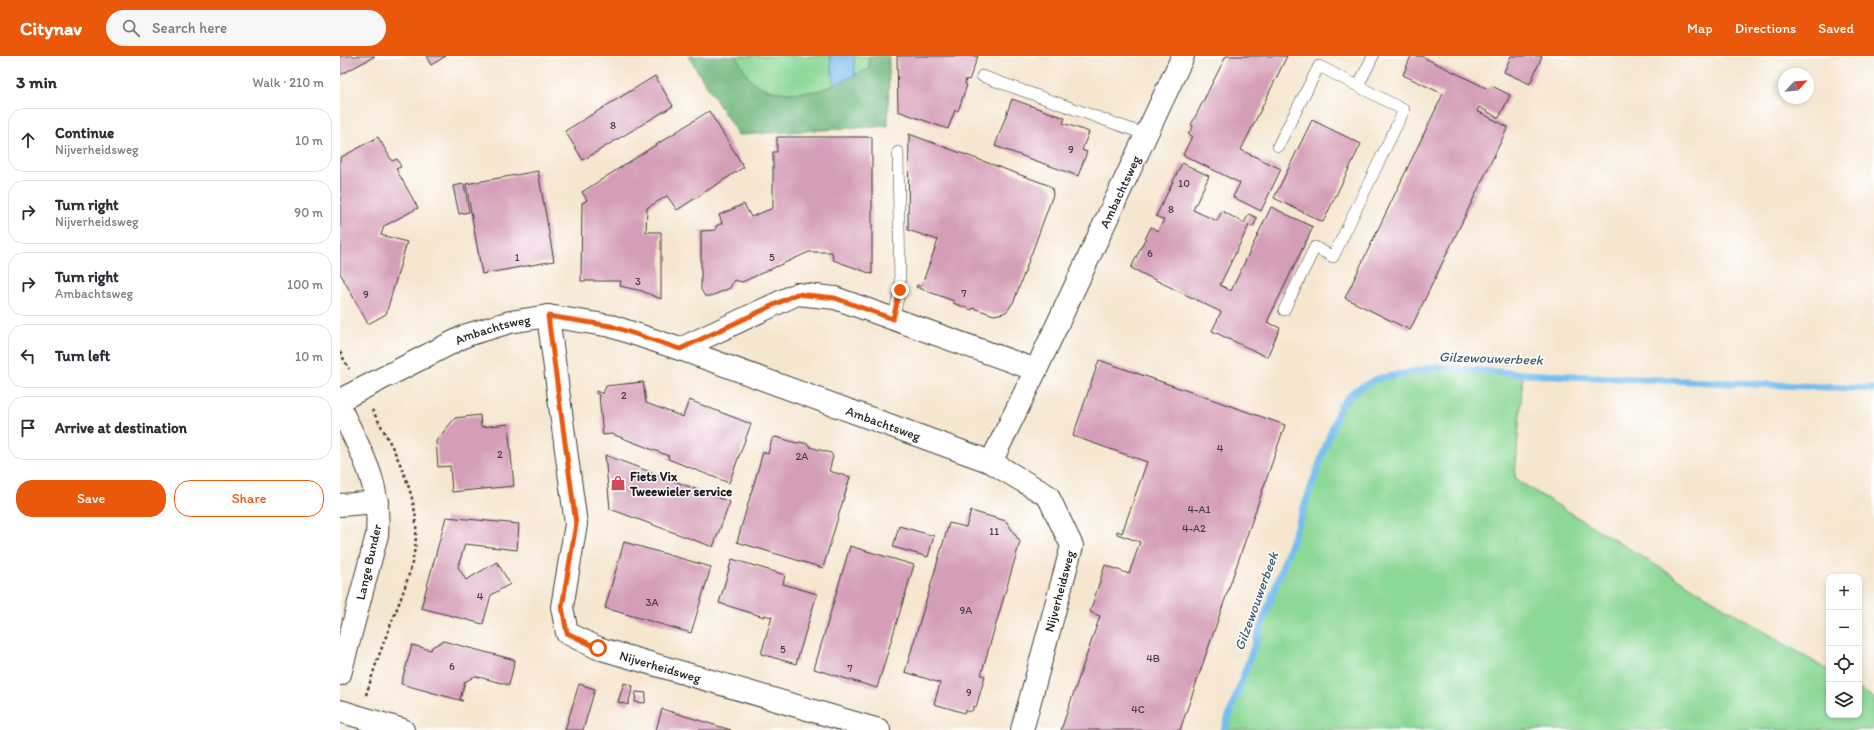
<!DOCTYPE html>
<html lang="en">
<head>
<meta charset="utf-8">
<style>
  body { margin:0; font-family:Itim,sans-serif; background:#f7f7f7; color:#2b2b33 }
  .controls { position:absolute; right:12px; bottom:12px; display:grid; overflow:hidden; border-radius:8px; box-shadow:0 2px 6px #0003 }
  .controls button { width:36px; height:36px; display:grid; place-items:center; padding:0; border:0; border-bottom:1px solid #e1e1e2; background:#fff; color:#2b2b33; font:20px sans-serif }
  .compass { position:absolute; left:1438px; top:12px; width:36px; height:36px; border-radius:50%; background:#fff; box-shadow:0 2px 6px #0003; rotate:64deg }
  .stop { position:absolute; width:12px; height:12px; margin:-9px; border:3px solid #ea580c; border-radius:50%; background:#fff }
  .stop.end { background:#ea580c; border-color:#fff; box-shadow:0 1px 4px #0008 }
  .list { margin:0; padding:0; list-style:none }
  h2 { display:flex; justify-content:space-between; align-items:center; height:52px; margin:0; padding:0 16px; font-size:17px }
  h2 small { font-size:13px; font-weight:400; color:#7c7c81 }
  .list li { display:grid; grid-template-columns:26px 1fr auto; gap:12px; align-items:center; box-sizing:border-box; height:64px; margin:0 8px 8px; padding:0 8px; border:1px solid #e1e1e2; border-radius:16px }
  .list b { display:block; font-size:15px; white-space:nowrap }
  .list p { margin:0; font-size:13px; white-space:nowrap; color:#7c7c81 }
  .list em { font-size:13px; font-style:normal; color:#7c7c81 }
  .actions { display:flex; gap:8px; padding:12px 16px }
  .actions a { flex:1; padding:9px 0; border:1px solid #ea580c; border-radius:16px; text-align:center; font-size:14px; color:#ea580c }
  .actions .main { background:#ea580c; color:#fff }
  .icon { flex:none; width:22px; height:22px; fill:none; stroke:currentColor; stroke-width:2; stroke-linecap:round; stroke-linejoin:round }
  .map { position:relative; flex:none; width:1534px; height:674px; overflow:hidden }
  header { display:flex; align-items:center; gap:24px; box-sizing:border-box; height:56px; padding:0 20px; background:#ea580c; color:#fff }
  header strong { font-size:19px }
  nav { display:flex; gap:22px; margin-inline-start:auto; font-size:14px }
  .search { width:280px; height:36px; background:#f7f7f7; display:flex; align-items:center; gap:10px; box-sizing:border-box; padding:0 14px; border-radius:22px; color:#7c7c81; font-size:15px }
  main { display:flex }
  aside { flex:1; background:#fff }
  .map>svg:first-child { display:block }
</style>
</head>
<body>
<header>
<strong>Citynav</strong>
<div class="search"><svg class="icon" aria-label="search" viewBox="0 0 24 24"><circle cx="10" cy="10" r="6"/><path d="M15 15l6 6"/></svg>Search here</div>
<nav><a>Map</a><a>Directions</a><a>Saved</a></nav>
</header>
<main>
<aside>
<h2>3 min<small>Walk · 210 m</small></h2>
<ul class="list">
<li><svg class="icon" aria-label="ahead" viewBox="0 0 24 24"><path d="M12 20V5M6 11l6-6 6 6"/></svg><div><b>Continue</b><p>Nijverheidsweg</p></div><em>10 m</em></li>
<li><svg class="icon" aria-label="right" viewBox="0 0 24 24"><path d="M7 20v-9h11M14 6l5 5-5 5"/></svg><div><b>Turn right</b><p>Nijverheidsweg</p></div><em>90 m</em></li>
<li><svg class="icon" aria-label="right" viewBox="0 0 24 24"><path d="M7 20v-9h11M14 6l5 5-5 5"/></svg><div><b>Turn right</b><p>Ambachtsweg</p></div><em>100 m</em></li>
<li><svg class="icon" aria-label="left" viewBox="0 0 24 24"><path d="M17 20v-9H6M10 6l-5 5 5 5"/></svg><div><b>Turn left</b></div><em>10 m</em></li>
<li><svg class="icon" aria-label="arrive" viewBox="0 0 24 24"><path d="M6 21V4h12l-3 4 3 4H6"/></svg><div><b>Arrive at destination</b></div></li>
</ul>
<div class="actions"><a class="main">Save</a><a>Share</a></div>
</aside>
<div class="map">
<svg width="1534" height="674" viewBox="0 0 1534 674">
  <rect width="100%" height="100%" fill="#fff"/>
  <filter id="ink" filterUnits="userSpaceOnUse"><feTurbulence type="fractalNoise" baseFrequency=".025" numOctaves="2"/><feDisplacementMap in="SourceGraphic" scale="8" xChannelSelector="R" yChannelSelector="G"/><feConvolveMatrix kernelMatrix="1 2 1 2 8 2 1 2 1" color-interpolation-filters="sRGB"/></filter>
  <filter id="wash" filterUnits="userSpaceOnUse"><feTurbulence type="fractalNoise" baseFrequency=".012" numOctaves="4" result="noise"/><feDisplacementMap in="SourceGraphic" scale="16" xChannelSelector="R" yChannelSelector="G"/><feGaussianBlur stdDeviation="0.9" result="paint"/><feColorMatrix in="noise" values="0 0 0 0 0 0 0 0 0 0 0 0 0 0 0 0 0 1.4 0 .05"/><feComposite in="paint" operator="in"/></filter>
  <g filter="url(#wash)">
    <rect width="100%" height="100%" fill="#f5e6cf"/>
    <path fill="#8cd896" stroke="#547a59" d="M 396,0 L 490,0 L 494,29 C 471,39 431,43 411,24 C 404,18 400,7 396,0 Z
      M 514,0 L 529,0 L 529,13 L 515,19 Z
      M 1089,309 L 1101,314 L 1183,319 L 1175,421 L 1183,428 L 1489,615 L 1489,659 L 1519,659 L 1519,633 L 1534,642 L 1534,674 L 885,674 L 980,403 L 1003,352 L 1017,337 L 1037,325 Z"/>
    <path fill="#71b87f" stroke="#466a4e" d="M 348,0 L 396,0 L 410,24 L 426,34 L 449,37 L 480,35 L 529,13 L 529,0 L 549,0 L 548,70 L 398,79 Z"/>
    <path fill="#75beed" stroke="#486d84" d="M 490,0 L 514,0 L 515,19 L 494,29 Z"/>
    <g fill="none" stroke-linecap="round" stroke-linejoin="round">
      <path stroke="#75beed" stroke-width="7" d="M 884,674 L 1000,351 L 1014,335 L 1037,323 L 1097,311 L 1183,318 L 1534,333"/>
    </g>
    <g id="blocks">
      <path fill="#d59eb8" d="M 0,0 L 35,0 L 0,19 Z
        M 86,0 L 106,0 L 91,9 Z
        M 557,0 L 638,0 L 629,24 L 626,23 L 625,28 L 627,29 L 618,55 L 615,54 L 608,73 L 558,55 Z
        M 886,0 L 947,0 L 901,94 L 941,113 L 921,155 L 893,141 L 900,127 L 843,99 L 852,80 L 848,78 L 851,74 L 853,70 L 851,69 Z
        M 1071,0 L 1081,0 L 1148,33 L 1152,30 L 1170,39 L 1159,62 L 1139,51 L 1137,55 L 1168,71 L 1070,274 L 1005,242 L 1103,38 L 1063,19 Z
        M 1171,0 L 1202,0 L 1190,28 L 1164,16 Z
        M 315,20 L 333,50 L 243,104 L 225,75 Z
        M 672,43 L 725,62 L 723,67 L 749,76 L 742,94 L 747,96 L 738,120 L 655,90 Z
        M 369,55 L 404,111 L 337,154 L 327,140 L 307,152 L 306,176 L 321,176 L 321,243 L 302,235 L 280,230 L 281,225 L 241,225 L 242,147 L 247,144 L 242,136 Z
        M 972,64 L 1021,88 L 983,166 L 934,142 Z
        M 569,78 L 708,129 L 712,132 L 713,139 L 674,245 L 668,254 L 664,257 L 654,259 L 633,252 L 632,254 L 613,247 L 614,245 L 576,231 L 577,229 L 581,231 L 598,184 L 568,174 Z
        M 38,81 L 52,105 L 57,103 L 61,111 L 56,113 L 78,152 L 44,170 L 41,179 L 67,186 L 46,258 L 28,268 L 0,217 L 0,102 Z
        M 437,81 L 532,81 L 532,218 L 493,204 L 492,196 L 469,196 L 402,226 L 394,224 L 390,232 L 371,240 L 365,240 L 361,234 L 361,175 L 376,174 L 376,170 L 382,167 L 379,159 L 404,148 L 411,161 L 433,152 L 433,96 L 437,96 Z
        M 842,107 L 869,120 L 853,154 L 877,165 L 882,155 L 904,167 L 909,158 L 917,162 L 913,171 L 909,169 L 880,229 L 891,235 L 931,151 L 973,171 L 927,266 L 940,272 L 927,301 L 872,275 L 881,256 L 791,212 L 811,171 L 818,175 L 824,164 L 816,160 Z
        M 198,115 L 214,205 L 142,218 L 126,128 Z
        M 124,128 L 129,156 L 119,158 L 113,130 Z
        M 759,304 L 945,369 L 840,674 L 721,674 L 760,560 L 750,556 L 765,509 L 789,518 L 800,486 L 777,478 L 777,475 L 782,477 L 807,406 L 733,380 Z
        M 303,326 L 306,347 L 343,361 L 349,344 L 411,368 L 389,427 L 328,403 L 329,400 L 272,378 L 263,379 L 259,339 L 256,337 L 256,335 L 263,338 L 266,330 Z
        M 140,359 L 141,371 L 168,368 L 174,430 L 112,436 L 110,410 L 98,411 L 96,385 L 115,362 Z
        M 436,381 L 457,387 L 460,386 L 468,388 L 470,391 L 491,397 L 493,401 L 489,415 L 510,421 L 483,512 L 397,486 L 423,396 L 428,398 L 432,383 Z
        M 265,399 L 390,446 L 373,491 L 270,453 Z
        M 631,455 L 666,465 L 680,486 L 641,619 L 645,620 L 636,651 L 633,650 L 633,654 L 629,656 L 626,654 L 625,657 L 594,648 L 600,627 L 565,616 L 609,467 L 626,471 Z
        M 106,461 L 179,468 L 177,494 L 125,488 L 118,511 L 126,524 L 157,506 L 170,528 L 151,539 L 143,568 L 81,552 Z
        M 559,470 L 594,480 L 588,501 L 553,491 Z
        M 284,486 L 371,511 L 351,577 L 265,552 Z
        M 510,490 L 574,509 L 537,632 L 474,613 Z
        M 392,503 L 445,519 L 443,528 L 477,538 L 456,608 L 421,598 L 432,561 L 424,559 L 424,561 L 379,547 Z
        M 103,585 L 175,604 L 169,629 L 135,620 L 125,626 L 120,643 L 123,645 L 61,628 L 72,589 L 91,594 L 92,591 Z
        M 284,627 L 293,630 L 288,649 L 278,646 Z
        M 239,628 L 255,633 L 243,674 L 225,674 Z
        M 296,636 L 306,637 L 305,647 L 295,646 Z
        M 322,653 L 391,674 L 316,674 Z"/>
    </g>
  </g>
  <g filter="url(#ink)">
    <use href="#blocks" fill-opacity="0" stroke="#3d3a37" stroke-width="1"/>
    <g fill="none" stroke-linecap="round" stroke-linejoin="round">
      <g stroke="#3d3a37" stroke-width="12">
        <path id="service" d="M 642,20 L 807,79
          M 1018,30 L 1033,0
          M 938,90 L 979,10 L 1064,54 L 993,201 L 975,191 L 944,254
          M 553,263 L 560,234 L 558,96"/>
      </g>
      <g stroke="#3d3a37" stroke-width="24">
        <g id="minor">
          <path id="s1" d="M 208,260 L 236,468 L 222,551 L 227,577 L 258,592 L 539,674"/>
          <path d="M 340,293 L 457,238 L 495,242 L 696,314"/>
          <path id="s2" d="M 0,344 L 127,279 L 170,266 L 208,260 L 271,270 L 340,293 L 651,406 L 696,314 L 843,0"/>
          <path d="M 651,406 L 708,440 L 732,490 L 682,674"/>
          <path d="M 0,449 L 37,446"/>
          <path d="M 0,655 L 63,674"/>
        </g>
      </g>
      <g stroke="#3d3a37" stroke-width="24">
        <path id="tertiary" d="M 0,352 C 22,398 41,426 37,479 L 0,618"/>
      </g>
      <path stroke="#3d3a37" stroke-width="2.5" stroke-dasharray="3 3" stroke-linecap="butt" d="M 0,296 L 9,313
        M 26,639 C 33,617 40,595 49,573 C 63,536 81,498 75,457 C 69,420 50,385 32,354"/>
      <use href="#service" stroke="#fff" stroke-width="11"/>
      <use href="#minor" stroke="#fff" stroke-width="22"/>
      <use href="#tertiary" stroke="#fff" stroke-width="22"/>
    </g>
  </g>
  <g fill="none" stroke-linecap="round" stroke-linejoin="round" filter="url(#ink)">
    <path stroke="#ea580c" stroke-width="5" d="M 258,592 L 227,577 L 222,551 L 236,468 L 208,260 L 271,270 L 340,293 L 457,238 L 495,242 L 553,263 L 560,234"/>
  </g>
  <defs>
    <g id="shop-bare" transform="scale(1.2)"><path d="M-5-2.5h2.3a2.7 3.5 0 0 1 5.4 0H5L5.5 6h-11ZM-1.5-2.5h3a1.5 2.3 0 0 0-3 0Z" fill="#d1495b" stroke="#fff" stroke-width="2.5" paint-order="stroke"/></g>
  </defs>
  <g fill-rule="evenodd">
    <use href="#shop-bare" x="278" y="427"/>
  </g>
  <g text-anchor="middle" stroke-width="3" stroke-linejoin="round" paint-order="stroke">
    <g font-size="11" fill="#4a3c43">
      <text x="273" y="73">8</text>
      <text x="731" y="97">9</text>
      <text x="844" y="131">10</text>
      <text x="831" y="157">8</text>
      <text x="810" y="201">6</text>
      <text x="177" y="205">1</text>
      <text x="432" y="205">5</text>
      <text x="298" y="229">3</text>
      <text x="624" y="241">7</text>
      <text x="26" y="242">9</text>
      <text x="284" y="343">2</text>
      <text x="880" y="396">4</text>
      <text x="160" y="402">2</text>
      <text x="462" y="404">2A</text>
      <text x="859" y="457">4-A1</text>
      <text x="854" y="476">4-A2</text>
      <text x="654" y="479">11</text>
      <text x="140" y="544">4</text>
      <text x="312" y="550">3A</text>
      <text x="626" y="558">9A</text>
      <text x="443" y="597">5</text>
      <text x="813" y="606">4B</text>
      <text x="112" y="614">6</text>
      <text x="510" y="616">7</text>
      <text x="629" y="640">9</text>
      <text x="798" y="657">4C</text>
    </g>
    <g font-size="13" fill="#1c1c1c" stroke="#fff">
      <text dy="5" stroke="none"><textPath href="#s2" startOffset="993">Ambachtsweg</textPath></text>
      <text dy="5" stroke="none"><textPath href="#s2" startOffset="169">Ambachtsweg</textPath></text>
      <text dy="5" stroke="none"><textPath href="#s2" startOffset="579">Ambachtsweg</textPath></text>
      <text transform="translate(28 506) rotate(-77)" y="5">Lange Bunder</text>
      <text transform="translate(719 535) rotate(-75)" y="5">Nijverheidsweg</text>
      <text dy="5" stroke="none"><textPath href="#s1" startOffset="420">Nijverheidsweg</textPath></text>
    </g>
    <g font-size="13" font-weight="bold" fill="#1c1c1c" stroke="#fff" text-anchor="start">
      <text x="290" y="425">Fiets Vix<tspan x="290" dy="15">Tweewieler service</tspan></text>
    </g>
    <g font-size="14" font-style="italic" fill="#405d70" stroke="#fff">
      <text transform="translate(1151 302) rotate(2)" y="5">Gilzewouwerbeek</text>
      <text transform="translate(916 545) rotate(-70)" y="5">Gilzewouwerbeek</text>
    </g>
  </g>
</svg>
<div class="controls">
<button>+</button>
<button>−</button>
<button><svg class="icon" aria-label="locate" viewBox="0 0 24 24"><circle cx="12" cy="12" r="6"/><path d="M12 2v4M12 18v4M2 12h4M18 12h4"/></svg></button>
<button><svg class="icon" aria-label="layers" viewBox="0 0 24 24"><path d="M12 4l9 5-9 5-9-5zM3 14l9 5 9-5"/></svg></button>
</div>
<svg class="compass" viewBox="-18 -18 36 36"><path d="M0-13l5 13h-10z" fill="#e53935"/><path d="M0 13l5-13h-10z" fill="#7c7c81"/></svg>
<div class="stop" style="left:258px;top:592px"></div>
<div class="stop end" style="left:560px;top:234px"></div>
</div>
</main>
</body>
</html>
